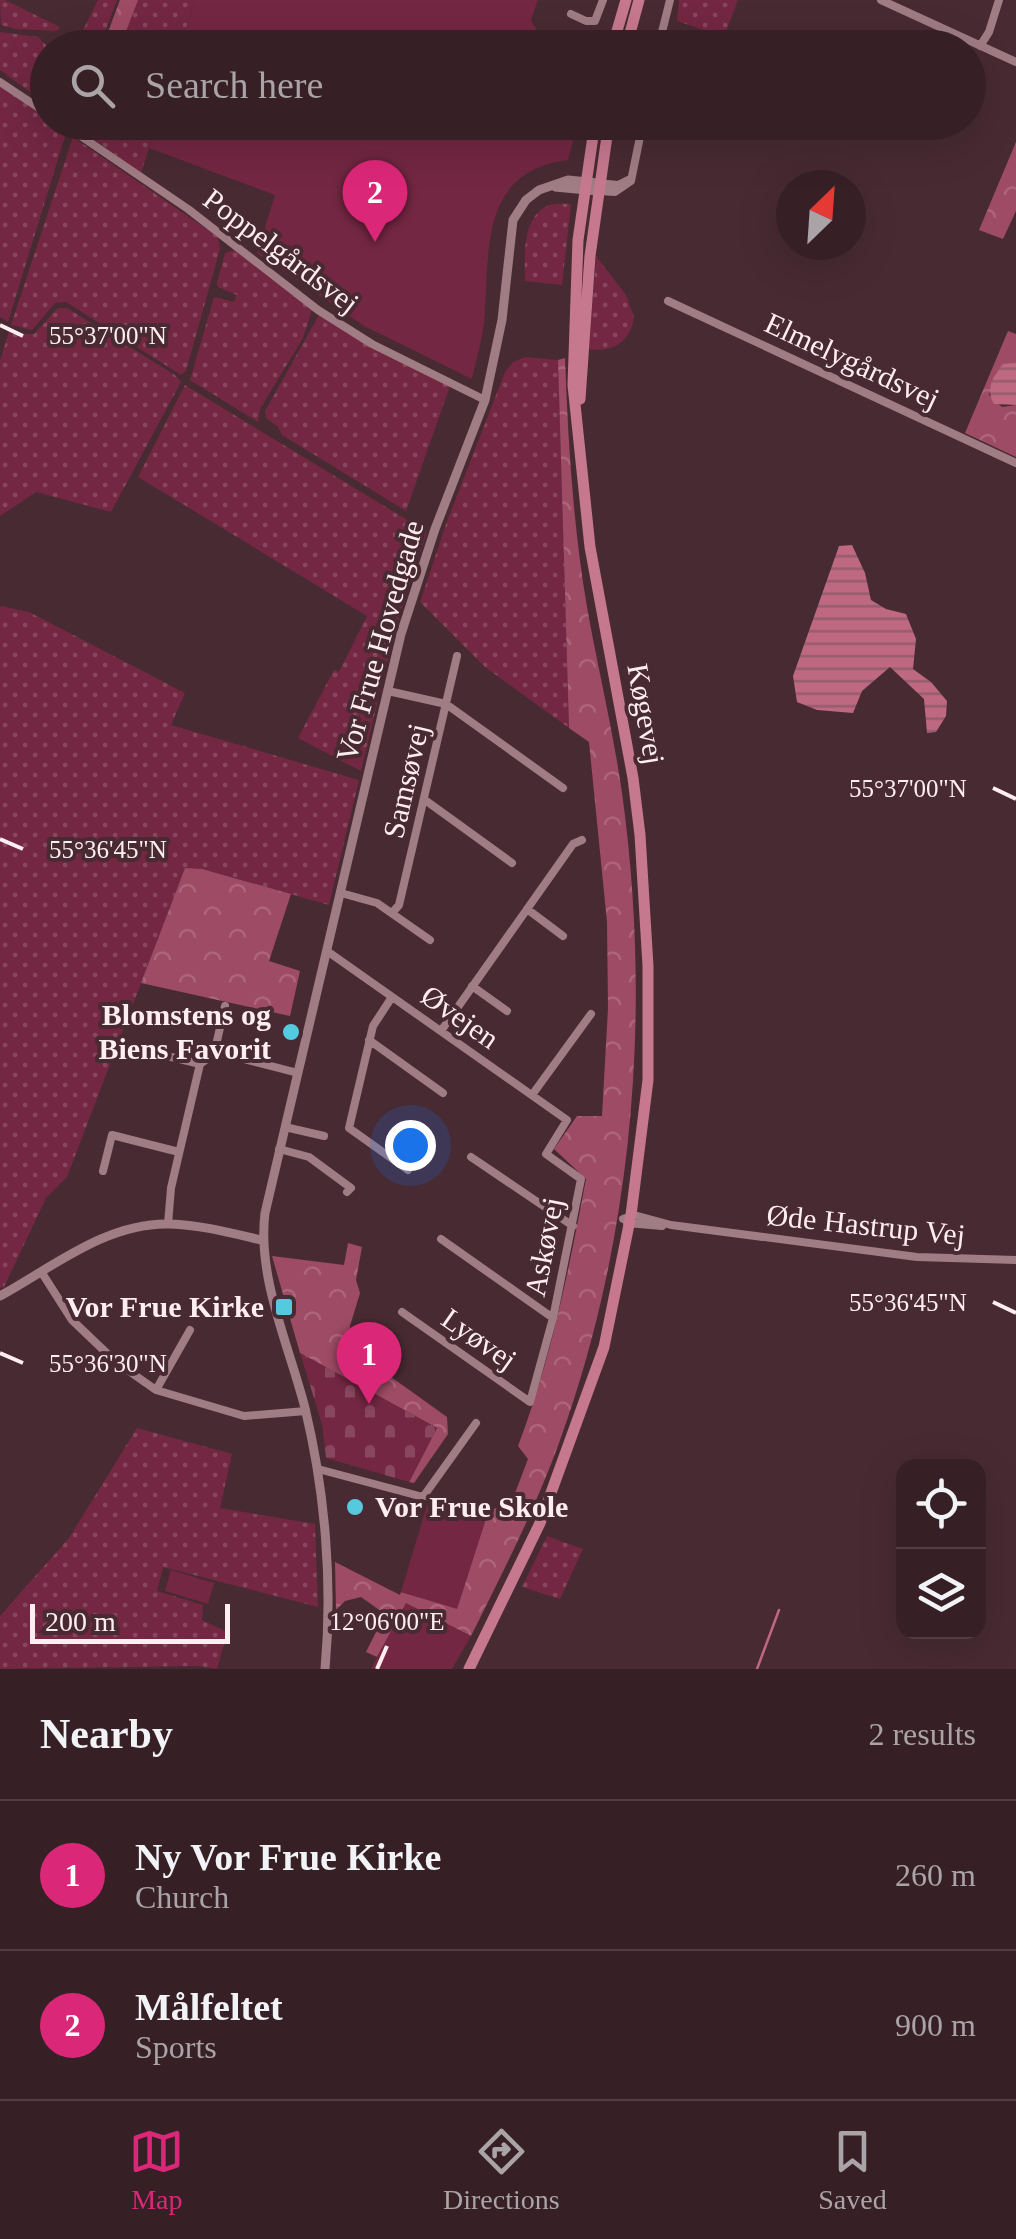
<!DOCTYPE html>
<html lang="en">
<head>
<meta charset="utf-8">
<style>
  body { margin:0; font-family:"Times New Roman",serif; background:#3d282e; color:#f1f3f6 }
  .controls { position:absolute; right:30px; bottom:30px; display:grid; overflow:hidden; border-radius:20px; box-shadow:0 10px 40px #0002 }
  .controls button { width:90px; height:90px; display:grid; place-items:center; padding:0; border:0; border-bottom:2px solid #503e43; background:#362026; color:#f1f3f6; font:50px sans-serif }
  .compass { position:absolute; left:776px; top:170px; width:90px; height:90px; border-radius:50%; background:#362026; box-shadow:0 10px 40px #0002; rotate:25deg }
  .scale { position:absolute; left:30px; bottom:25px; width:200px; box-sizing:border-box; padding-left:10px; border:5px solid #feedf1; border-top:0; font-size:28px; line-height:35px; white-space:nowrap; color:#feedf1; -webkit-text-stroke:8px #482a32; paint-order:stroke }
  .you { position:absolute; left:410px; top:1145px; width:35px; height:35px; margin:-25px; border:8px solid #fff; border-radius:50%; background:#1a73e8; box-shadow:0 0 0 15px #1a73e833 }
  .badge { display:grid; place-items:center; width:65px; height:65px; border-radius:50%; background:#db2777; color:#fff; font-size:32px; font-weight:700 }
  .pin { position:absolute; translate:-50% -82px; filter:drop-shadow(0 2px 5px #0008) }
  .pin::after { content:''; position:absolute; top:52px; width:35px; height:30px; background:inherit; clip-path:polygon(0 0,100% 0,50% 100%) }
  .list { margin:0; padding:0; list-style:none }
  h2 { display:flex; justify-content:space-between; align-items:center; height:130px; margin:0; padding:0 40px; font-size:42px }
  h2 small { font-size:32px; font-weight:400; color:#aaa3a7 }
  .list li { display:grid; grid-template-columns:65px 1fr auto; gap:30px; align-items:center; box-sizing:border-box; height:150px; padding:0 40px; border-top:2px solid #503e43 }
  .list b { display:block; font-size:38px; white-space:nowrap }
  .list p { margin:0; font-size:32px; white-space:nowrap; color:#aaa3a7 }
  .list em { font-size:32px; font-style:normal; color:#aaa3a7 }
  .icon { flex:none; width:55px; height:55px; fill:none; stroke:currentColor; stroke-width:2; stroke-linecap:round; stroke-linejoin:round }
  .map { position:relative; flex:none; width:1016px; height:1669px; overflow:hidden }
  .search { position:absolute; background:#362026; box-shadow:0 10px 40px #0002; left:30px; right:30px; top:30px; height:110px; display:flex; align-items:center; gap:25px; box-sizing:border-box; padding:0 35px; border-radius:55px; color:#aaa3a7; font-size:38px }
  .sheet { height:430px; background:#362026 }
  nav { display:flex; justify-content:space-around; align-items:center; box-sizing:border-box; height:140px; border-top:2px solid #503e43; background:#362026; font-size:28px; color:#aaa3a7 }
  nav a { display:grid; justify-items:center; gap:5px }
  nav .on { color:#db2777 }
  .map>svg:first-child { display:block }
</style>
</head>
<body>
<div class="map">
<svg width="1016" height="1669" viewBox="0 0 1016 1669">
  <defs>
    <pattern id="grass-dots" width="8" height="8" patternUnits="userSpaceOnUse" patternTransform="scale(2.5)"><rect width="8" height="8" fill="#732742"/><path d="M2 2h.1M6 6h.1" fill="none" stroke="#88475e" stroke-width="1.8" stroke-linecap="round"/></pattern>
    <pattern id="forest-crowns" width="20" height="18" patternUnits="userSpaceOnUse" patternTransform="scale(2.5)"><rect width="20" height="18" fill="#9e4b65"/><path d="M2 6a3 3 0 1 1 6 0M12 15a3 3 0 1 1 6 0" fill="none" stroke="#ad657c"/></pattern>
    <pattern id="cemetery-stones" width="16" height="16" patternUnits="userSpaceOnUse" patternTransform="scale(2.5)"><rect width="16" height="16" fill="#732742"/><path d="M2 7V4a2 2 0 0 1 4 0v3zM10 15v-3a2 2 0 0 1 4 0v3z" fill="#88475e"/></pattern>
    <pattern id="water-rules" width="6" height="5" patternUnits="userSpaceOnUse" patternTransform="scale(2.5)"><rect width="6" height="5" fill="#be6882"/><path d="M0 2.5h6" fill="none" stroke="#965c6e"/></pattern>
  </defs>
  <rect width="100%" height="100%" fill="#482a32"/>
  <path fill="url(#grass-dots)" d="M 0,0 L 5,0 L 60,27 L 57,31 L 16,29 L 1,25 Z
    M 98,0 L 117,0 L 100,46 L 80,36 Z
    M 120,0 L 195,0 L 180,47 L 103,48 Z
    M 679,0 L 738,0 L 724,37 L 677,21 Z
    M 0,32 L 38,37 L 48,47 L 30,92 L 0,70 Z
    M 0,87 L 7,89 L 47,117 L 48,122 L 55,123 L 66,133 L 8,322 L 0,317 Z
    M 75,122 L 157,123 L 141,173 L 75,126 Z
    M 73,137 L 218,237 L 220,249 L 186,371 L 181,375 L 66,302 L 55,303 L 32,330 L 11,325 Z
    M 571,204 L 562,285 L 525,281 C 525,257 521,219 547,206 C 553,203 564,204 571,204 Z
    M 235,250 L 312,310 L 303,338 L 260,409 L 258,422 L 190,380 L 214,297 L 234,302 L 237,295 L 218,287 L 217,283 L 225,253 Z
    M 596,256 L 626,295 L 634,317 C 631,341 613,353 589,349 Z
    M 58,308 L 67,308 L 175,375 L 181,382 L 111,512 L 36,492 L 0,516 L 0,361 L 10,328 L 21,334 L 34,334 Z
    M 319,315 L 370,347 L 450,386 L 406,511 L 282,435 L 278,427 L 266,418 L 265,411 Z
    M 525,357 L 558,360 L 569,728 L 485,667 L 420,602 L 446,524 L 505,372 L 513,362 Z
    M 185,385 L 427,532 L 394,633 L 361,771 L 298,738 L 334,670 L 339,672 L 367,616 L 138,477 Z
    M 0,606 L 29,612 L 185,693 L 171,725 L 359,780 L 329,905 L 202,869 L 185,868 L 67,1177 L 46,1198 L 4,1287 L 0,1288 Z
    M 137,1428 L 232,1454 L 220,1508 L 315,1524 L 318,1607 L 163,1567 L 157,1591 L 203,1605 L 202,1620 L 227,1632 L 217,1669 L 200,1666 L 0,1669 L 0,1616 L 69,1538 Z
    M 547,1536 L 583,1549 L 560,1599 L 522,1587 Z"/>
  <path fill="url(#forest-crowns)" d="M 120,0 L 138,0 L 120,47 L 109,47 L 111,43 L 105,40 Z
    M 1016,142 L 1016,211 L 1003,239 L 979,230 Z
    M 1008,331 L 1016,334 L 1016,363 L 997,372 L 989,395 L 1002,407 L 1016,405 L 1016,457 L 965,433 Z
    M 565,358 C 568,441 573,525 587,607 C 598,669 613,730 622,793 C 652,1008 634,1237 559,1443 C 535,1509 503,1572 471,1636 L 406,1604 L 377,1657 L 366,1652 L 385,1614 L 361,1597 L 345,1601 L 336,1610 L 335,1562 L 400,1595 L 401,1592 L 457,1608 L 489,1508 L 509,1509 L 528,1459 L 518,1446 C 551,1360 569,1269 586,1179 L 554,1149 L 577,1116 L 602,1116 L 608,1008 L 607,922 L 589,742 L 569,728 L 558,360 Z
    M 185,868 L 202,869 L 291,894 L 269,961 L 300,971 L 290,1016 L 141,983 Z
    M 348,1243 L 362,1247 L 356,1280 L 360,1293 L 350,1326 L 351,1341 L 359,1354 L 447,1417 L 448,1434 L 414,1483 L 409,1482 L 437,1428 L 300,1353 L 272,1256 L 344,1265 Z"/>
  <path fill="url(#cemetery-stones)" d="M 300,1353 L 437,1428 L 409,1482 L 326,1458 L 322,1424 Z"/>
  <path fill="#732742" d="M 195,0 L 538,0 L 531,20 L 539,34 L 570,47 L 180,47 Z
    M 157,123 L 157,122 L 578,123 L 568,160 C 483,171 489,243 485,311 C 484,333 477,357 472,379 L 364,326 L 257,253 L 275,195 L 149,148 Z
    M 427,1505 L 485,1522 L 457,1609 L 401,1592 Z
    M 171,1570 L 214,1583 L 208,1604 L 165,1591 Z
    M 406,1603 L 471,1636 L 452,1669 L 371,1669 Z"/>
  <path fill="url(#water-rules)" d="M 1016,363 L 1016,405 L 994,404 C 985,389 993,377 1003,364 Z
    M 852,545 L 865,573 L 871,600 L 886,609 L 906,614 L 916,639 L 913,669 L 931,682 L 947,701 L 946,716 L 936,732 L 927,733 L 924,699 L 890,667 L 862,691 L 853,713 L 817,710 L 797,702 L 793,676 L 839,546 Z"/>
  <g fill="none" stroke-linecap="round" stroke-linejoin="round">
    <path stroke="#be6882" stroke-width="2.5" d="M 757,1669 L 779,1610"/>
    <path stroke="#a07c85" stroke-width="8" d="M 881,0 L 1016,62
      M 571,14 L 586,21 L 595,21 L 603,0
      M 980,46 L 989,32 L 999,0
      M 658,48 L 670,0
      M 0,82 L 48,114
      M 60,122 L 188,209 L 318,310 L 372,344 L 485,400
      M 598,183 L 618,185 L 628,180
      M 599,191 L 615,192 L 631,181 L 643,122
      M 668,301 L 1016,463
      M 388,691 L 446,704 L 563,788
      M 425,800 L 512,863
      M 341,893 L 377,903 L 430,940
      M 527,909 L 563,936
      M 392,913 L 399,905 L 457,656
      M 327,951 L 567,1120 L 546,1154 L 581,1179 L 553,1318 L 530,1402 L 402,1312
      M 472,986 L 507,1011
      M 392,997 L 373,1026 L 349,1128 L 408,1170
      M 441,1031 L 573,844 L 582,840
      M 369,1040 L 443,1093
      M 143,1050 L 200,1064
      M 214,1054 L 225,1006
      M 532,1095 L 591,1014
      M 285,1127 L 324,1136
      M 279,1149 L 309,1157 L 351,1188 L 347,1192
      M 471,1157 L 573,1226
      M 103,1171 L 112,1135 L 179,1152
      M 623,1219 L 634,1215 L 671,1225 L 917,1257 L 1016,1260
      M 627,1223 L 662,1226
      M 168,1224 L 171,1188 L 200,1064 L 214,1054 L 224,1054 L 298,1073
      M 441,1239 L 553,1318
      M 42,1273 L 72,1320 L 116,1362 L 156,1390 L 244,1416 L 306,1411
      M 156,1390 L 190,1330
      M 318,1469 L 423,1497 L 476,1423"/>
    <path stroke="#a07c85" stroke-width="9" d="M 555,187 L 597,191
      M 0,1296 C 53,1267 107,1222 170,1224 C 201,1225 231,1233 261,1240
      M 325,1669 C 333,1583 325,1491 305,1408 C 289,1345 257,1278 265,1213 L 401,634 L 435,529 L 485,400 L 502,320 L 513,220 L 526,200 L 539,190 L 568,180 L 598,183"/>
    <path stroke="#c6788f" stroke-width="11" d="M 612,48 L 626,0
      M 626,48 L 639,0
      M 580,399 L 590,256 L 609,122
      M 469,1669 L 540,1523 L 604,1347 L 631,1215 L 648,1080 L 648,966 L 640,835 L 633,778 L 590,547 L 573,385 L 578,240 L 595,122"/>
  </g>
  <path fill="none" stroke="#feedf1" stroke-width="4" d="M 0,325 L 23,336M 993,788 L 1016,799M 0,839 L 23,849M 993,1302 L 1016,1313M 0,1353 L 23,1363M 377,1669 L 387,1646"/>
  <g fill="#55cadf" stroke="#482a32" stroke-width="4">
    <circle cx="291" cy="1032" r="10"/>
    <rect x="274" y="1297" width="20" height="20" rx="5"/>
    <circle cx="355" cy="1507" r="10"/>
  </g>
  <g text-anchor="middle" stroke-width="8" stroke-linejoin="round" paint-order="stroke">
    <g font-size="30" fill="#feedf1" stroke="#482a32">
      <text transform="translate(281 251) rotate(37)" y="10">Poppelgårdsvej</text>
      <text transform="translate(852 361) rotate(25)" y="10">Elmelygårdsvej</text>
      <text transform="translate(380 641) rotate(-74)" y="10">Vor Frue Hovedgade</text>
      <text transform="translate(646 714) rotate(80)" y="10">Køgevej</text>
      <text transform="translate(406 781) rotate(-77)" y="10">Samsøvej</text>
      <text transform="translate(460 1017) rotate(35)" y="10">Øvejen</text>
      <text transform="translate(866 1225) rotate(6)" y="10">Øde Hastrup Vej</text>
      <text transform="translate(544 1247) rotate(-79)" y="10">Askøvej</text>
      <text transform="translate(479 1339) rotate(35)" y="10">Lyøvej</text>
    </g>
    <g font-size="30" font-weight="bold" fill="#feedf1" stroke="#482a32" text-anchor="end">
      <text x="271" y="1025">Blomstens og<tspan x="271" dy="34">Biens Favorit</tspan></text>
      <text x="264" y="1317">Vor Frue Kirke</text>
      <text x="375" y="1517" text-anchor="start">Vor Frue Skole</text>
    </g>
  </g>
  <g font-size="25" text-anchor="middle" fill="#feedf1" stroke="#482a32" stroke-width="8" stroke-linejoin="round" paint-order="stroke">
    <text x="108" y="344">55°37'00"N</text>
    <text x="908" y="797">55°37'00"N</text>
    <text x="108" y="858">55°36'45"N</text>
    <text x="908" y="1311">55°36'45"N</text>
    <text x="108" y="1372">55°36'30"N</text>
    <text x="387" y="1630">12°06'00"E</text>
  </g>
</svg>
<div class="controls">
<button><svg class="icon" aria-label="locate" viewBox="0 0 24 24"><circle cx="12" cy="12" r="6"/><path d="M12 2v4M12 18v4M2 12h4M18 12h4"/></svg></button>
<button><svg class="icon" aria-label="layers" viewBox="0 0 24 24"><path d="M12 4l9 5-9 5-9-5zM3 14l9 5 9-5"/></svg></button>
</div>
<svg class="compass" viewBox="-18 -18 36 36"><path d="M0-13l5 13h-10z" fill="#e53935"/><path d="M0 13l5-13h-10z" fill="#aaa3a7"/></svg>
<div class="scale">200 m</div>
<div class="you"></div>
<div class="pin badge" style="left:369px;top:1404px">1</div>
<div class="pin badge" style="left:375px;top:242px">2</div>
<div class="search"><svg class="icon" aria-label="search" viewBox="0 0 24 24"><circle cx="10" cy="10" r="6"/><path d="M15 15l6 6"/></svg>Search here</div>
</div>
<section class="sheet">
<h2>Nearby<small>2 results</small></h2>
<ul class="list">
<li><span class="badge">1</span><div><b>Ny Vor Frue Kirke</b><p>Church</p></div><em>260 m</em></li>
<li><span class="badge">2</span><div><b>Målfeltet</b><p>Sports</p></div><em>900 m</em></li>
</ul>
</section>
<nav>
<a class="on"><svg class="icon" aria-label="map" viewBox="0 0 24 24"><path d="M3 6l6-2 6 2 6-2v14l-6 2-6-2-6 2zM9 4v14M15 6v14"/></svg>Map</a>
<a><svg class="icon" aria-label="directions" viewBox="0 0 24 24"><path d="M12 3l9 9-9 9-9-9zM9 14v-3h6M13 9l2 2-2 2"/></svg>Directions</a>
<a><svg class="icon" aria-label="saved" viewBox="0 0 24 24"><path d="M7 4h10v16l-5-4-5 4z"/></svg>Saved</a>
</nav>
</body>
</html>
